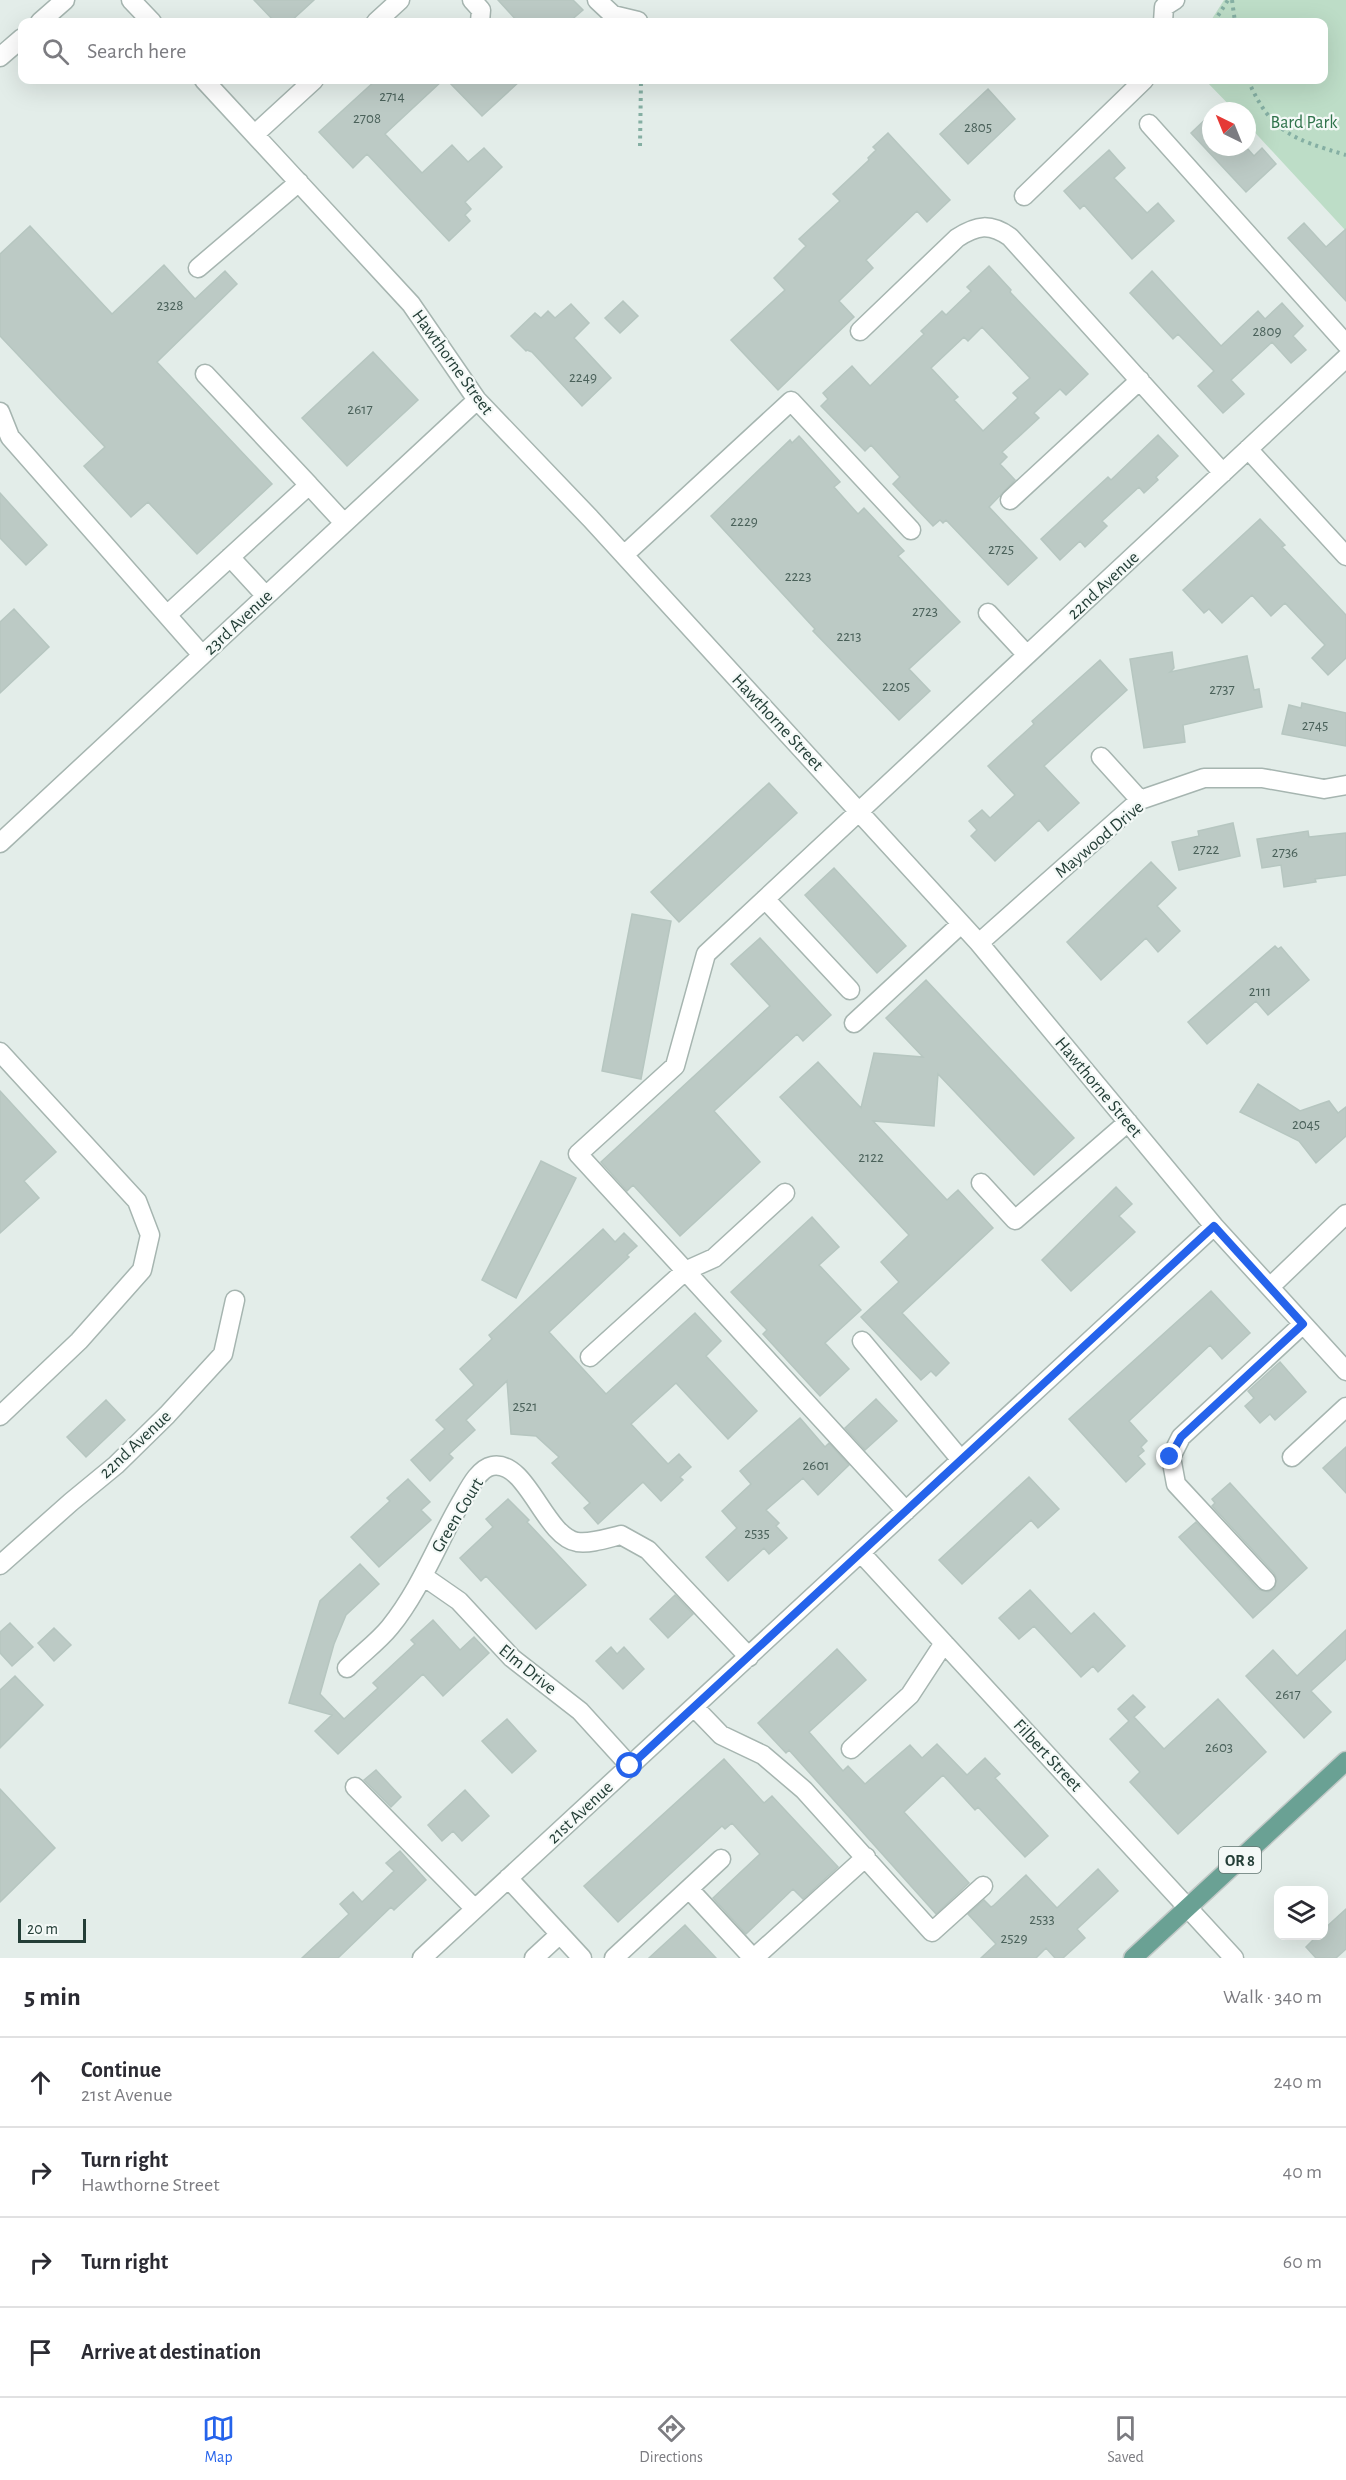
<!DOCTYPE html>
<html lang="en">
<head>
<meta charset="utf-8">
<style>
  body { margin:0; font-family:"Alegreya Sans",sans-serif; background:#f2f2f3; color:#2b2b33 }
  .controls { position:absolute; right:18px; bottom:18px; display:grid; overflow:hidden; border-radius:12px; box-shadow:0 6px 24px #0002 }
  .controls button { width:54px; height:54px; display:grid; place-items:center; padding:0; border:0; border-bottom:2px solid #e1e1e2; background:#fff; color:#2b2b33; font:30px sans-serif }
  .compass { position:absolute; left:1202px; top:102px; width:54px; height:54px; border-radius:50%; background:#fff; box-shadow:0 6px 24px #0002; rotate:317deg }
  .scale { position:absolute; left:18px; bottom:15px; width:68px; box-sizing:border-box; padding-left:6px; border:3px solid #243e37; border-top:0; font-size:16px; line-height:21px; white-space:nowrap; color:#243e37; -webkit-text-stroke:4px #f4f9f7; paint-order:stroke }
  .stop { position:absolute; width:18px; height:18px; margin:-14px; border:4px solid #2563eb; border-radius:50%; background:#fff }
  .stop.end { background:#2563eb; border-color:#fff; box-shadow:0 2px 6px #0008 }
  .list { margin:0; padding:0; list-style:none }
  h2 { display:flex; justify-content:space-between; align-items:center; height:78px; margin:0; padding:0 24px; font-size:26px }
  h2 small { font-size:20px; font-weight:400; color:#7c7c81 }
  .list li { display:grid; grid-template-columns:39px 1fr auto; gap:18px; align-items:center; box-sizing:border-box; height:90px; padding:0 24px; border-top:2px solid #e1e1e2 }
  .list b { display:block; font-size:22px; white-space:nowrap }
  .list p { margin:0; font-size:20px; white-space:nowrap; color:#7c7c81 }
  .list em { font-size:20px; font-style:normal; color:#7c7c81 }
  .icon { flex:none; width:33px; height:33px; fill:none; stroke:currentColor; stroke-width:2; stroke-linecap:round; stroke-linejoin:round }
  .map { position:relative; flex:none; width:1346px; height:1958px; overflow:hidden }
  .search { position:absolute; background:#fff; box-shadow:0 6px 24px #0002; left:18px; right:18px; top:18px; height:66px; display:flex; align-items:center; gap:15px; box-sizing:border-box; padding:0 21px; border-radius:12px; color:#7c7c81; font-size:22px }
  .sheet { height:438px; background:#fff }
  nav { display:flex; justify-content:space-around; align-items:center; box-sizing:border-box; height:84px; border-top:2px solid #e1e1e2; background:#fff; font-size:16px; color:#7c7c81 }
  nav a { display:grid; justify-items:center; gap:3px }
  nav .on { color:#2563eb }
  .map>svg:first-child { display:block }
</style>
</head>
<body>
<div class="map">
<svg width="1346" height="1958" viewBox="0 0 1346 1958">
  <rect width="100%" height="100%" fill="#e3ede9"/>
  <path fill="#bdddc7" d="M 1224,0 L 1346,0 L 1346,231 L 1247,124 L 1247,111 L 1235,111 L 1205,80 L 1324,80 L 1324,22 L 1210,22 Z"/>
  <path fill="#bccac5" stroke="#b6c6c0" stroke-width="1.5" fill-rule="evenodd" d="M 254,0 L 314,0 L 290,22 L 275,22 Z
    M 498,0 L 573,0 L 583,10 L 569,22 L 518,22 Z
    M 376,80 L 443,80 L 385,134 L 422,173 L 452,145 L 468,162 L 484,148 L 502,167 L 465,202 L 471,209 L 465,215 L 470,221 L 449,241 L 367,154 L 353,168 L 319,132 Z
    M 447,80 L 521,80 L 482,116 Z
    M 988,89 L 1015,119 L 968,164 L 940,134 Z
    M 1211,114 L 1211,147 L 1246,147 L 1254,156 L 1262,148 L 1276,164 L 1246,192 L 1191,133 Z
    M 888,133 L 950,200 L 927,222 L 917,211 L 866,260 L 873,268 L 839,301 L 854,317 L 778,390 L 731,340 L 785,290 L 774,278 L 806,246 L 799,239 L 840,201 L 833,194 L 869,160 L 868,158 L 876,150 L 873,147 Z
    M 1109,150 L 1125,168 L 1114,178 L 1147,213 L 1158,203 L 1174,221 L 1132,259 L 1084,205 L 1080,209 L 1064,191 Z
    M 1304,223 L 1326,247 L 1346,229 L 1346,301 L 1288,238 Z
    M 30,226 L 112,314 L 164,265 L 195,299 L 225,271 L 237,284 L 157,362 L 272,484 L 197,554 L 148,502 L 131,517 L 84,466 L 105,447 L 0,336 L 0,254 Z
    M 989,266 L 1011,290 L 1010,292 L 1088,374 L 1066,395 L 1060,389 L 1034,413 L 1039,418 L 1002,452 L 1007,457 L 1000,464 L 1015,480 L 989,507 L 1037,558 L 1008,585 L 946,520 L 943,523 L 940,520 L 933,526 L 893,484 L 900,477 L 871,445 L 865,451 L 821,406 L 828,399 L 823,393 L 852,366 L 870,386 L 924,334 L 921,331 L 942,311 L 946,315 L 971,291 L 967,287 ZM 982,327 L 1030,378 L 1013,393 L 1018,398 L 983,431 L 954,400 L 958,397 L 931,368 L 964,337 L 968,341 Z
    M 1152,271 L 1221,346 L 1258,311 L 1265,319 L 1282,303 L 1303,326 L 1293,336 L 1306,350 L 1291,363 L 1272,342 L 1231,380 L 1244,394 L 1223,413 L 1198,386 L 1214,371 L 1178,334 L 1173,339 L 1130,293 Z
    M 623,301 L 638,316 L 620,333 L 605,318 Z
    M 571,304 L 589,323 L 574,338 L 611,378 L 582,406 L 532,352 L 527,350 L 526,351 L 511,336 L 535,313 L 541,318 L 548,311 L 555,318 Z
    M 373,352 L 418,400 L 347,466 L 302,418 Z
    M 1158,435 L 1178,456 L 1156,477 L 1158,480 L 1144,493 L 1139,487 L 1102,521 L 1107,526 L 1085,547 L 1080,541 L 1060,560 L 1041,539 L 1108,477 L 1111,480 Z
    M 799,436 L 840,482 L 834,487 L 858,514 L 864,508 L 904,551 L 898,556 L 960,622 L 909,669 L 930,691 L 899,720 L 813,631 L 815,629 L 711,516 L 790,440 L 792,443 Z
    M 0,493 L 47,545 L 26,565 L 0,538 Z
    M 1260,519 L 1285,545 L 1282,547 L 1346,615 L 1346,658 L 1328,675 L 1312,658 L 1325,645 L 1285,603 L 1271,616 L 1252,595 L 1222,623 L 1209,609 L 1204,613 L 1183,590 Z
    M 14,609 L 49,647 L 0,693 L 0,622 Z
    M 1172,652 L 1174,668 L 1170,672 L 1247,656 L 1254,690 L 1259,689 L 1262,707 L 1183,725 L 1185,742 L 1144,748 L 1130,659 Z
    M 1100,660 L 1127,690 L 1044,766 L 1079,803 L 1048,831 L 1039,820 L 995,861 L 971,836 L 977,830 L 969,821 L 982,810 L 990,818 L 1015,795 L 988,766 L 1034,724 L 1032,721 Z
    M 1302,703 L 1346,713 L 1346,746 L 1282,734 L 1289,705 L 1301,708 Z
    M 769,783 L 797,813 L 679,922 L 651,892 Z
    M 1233,823 L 1240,856 L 1179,870 L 1172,842 L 1199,836 L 1198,831 Z
    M 1308,831 L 1309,837 L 1346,833 L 1346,875 L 1315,879 L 1316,882 L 1284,887 L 1281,865 L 1262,868 L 1257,839 Z
    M 1151,862 L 1176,888 L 1157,906 L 1180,931 L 1158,952 L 1146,938 L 1101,980 L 1067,942 Z
    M 834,868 L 906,946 L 877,973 L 805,895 Z
    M 632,914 L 671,921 L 641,1079 L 602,1071 Z
    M 760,938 L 831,1015 L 803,1041 L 797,1034 L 714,1111 L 760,1162 L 680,1236 L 633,1185 L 627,1191 L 601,1162 L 770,1006 L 731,964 Z
    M 1275,946 L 1278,949 L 1281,947 L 1309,980 L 1268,1015 L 1256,1001 L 1207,1044 L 1188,1022 Z
    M 926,980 L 1074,1138 L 1034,1175 L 938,1074 L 934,1126 L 873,1121 L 947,1200 L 958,1190 L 993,1228 L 902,1313 L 949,1363 L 936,1376 L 931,1371 L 921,1380 L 861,1317 L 899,1282 L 881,1262 L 909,1235 L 780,1097 L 818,1062 L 861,1108 L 874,1053 L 923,1057 L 886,1018 Z
    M 1258,1084 L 1300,1111 L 1329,1101 L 1338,1113 L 1346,1107 L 1346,1136 L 1316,1163 L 1299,1141 L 1240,1112 Z
    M 0,1091 L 56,1152 L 24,1181 L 39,1198 L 0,1233 Z
    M 541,1161 L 576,1178 L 516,1298 L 482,1280 Z
    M 1116,1187 L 1132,1204 L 1119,1216 L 1135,1232 L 1071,1291 L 1042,1260 Z
    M 812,1217 L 839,1247 L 819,1265 L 861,1310 L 825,1343 L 849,1369 L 820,1396 L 763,1334 L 767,1330 L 731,1292 Z
    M 603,1229 L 615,1242 L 624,1233 L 637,1246 L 627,1255 L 629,1257 L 549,1332 L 606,1394 L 695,1313 L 721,1341 L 706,1356 L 757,1411 L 728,1439 L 676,1383 L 631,1424 L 668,1464 L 679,1454 L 691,1467 L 680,1477 L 683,1480 L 661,1501 L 643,1482 L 598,1524 L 584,1508 L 590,1503 L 552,1463 L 559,1457 L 536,1436 L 511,1434 L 507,1381 L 466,1420 L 475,1430 L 449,1454 L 453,1458 L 430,1481 L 411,1460 L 445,1429 L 436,1420 L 474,1385 L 460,1369 L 492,1339 L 489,1335 Z
    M 1211,1291 L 1250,1333 L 1222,1359 L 1210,1345 L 1129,1421 L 1147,1441 L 1141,1447 L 1144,1451 L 1138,1456 L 1145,1464 L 1126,1482 L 1069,1419 Z
    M 1280,1362 L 1306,1392 L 1275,1420 L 1270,1414 L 1260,1423 L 1245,1406 L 1254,1398 L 1248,1391 Z
    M 876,1399 L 897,1421 L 865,1450 L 845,1428 Z
    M 106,1400 L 125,1420 L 86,1457 L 67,1437 Z
    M 800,1418 L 825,1447 L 829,1443 L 849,1465 L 818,1495 L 803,1478 L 766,1510 L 779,1523 L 776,1526 L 787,1538 L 769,1554 L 764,1548 L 728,1581 L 706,1557 L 737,1528 L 722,1511 L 751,1484 L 740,1471 Z
    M 1346,1447 L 1346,1493 L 1323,1468 Z
    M 1029,1477 L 1059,1509 L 1038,1528 L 1031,1520 L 962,1584 L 939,1560 Z
    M 408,1479 L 430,1502 L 421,1510 L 431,1520 L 379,1567 L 351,1537 L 390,1501 L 387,1498 Z
    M 1230,1483 L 1307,1568 L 1253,1618 L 1179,1537 L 1196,1522 L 1258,1589 L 1268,1592 L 1274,1589 L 1277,1579 L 1274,1573 L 1212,1506 L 1215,1503 L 1212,1499 Z
    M 508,1499 L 529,1520 L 527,1522 L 586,1585 L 536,1629 L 486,1576 L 481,1581 L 460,1558 L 493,1527 L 486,1519 Z
    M 360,1564 L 379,1584 L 346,1615 L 334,1644 L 320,1694 L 344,1719 L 378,1688 L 373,1683 L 415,1644 L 411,1640 L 433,1620 L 460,1650 L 474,1637 L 489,1653 L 443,1696 L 423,1674 L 338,1754 L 315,1731 L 332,1715 L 289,1703 L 320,1601 Z
    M 1030,1590 L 1071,1634 L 1094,1613 L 1125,1646 L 1098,1672 L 1093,1666 L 1081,1677 L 1034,1626 L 1019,1639 L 999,1618 Z
    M 675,1595 L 693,1614 L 668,1638 L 650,1619 Z
    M 10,1623 L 33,1647 L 12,1666 L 0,1653 L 0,1632 Z
    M 54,1628 L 71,1645 L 54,1661 L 38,1643 Z
    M 1346,1630 L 1346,1659 L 1311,1691 L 1331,1712 L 1304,1738 L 1246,1676 L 1273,1650 L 1297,1676 Z
    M 611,1647 L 617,1654 L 624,1647 L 644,1669 L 623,1689 L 596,1661 Z
    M 837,1649 L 866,1680 L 809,1732 L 843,1771 L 848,1766 L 865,1784 L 910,1745 L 922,1758 L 937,1744 L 967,1775 L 985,1758 L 1000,1774 L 995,1778 L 1048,1836 L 1025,1857 L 978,1807 L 975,1810 L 943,1775 L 904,1812 L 969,1883 L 936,1914 L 789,1750 L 786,1753 L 758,1723 Z
    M 15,1676 L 43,1705 L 0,1748 L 0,1690 Z
    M 1133,1695 L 1145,1707 L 1134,1717 L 1164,1749 L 1218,1699 L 1266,1752 L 1178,1834 L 1130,1782 L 1140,1772 L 1110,1739 L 1129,1721 L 1118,1709 Z
    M 507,1719 L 536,1751 L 512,1773 L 482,1741 Z
    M 724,1759 L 764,1803 L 772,1796 L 838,1867 L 803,1899 L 793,1889 L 746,1934 L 713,1898 L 760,1854 L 732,1823 L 725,1829 L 722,1826 L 618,1922 L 584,1886 Z
    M 376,1770 L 401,1797 L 391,1807 L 364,1780 Z
    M 0,1789 L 55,1848 L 0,1902 Z
    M 465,1790 L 489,1816 L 462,1841 L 453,1831 L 442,1841 L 428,1825 Z
    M 400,1851 L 426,1880 L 394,1910 L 391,1907 L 338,1958 L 302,1958 L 349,1914 L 340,1904 L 353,1892 L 362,1902 L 394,1871 L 386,1863 Z
    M 1098,1869 L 1118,1891 L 1077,1929 L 1085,1938 L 1063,1958 L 1055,1958 L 1046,1948 L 1036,1958 L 981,1958 L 996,1944 L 968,1914 L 984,1900 L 991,1907 L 993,1906 L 1026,1875 L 1057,1908 Z
    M 1346,1909 L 1346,1949 L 1336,1958 L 1316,1958 L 1306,1947 L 1318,1935 L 1323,1935 L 1323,1930 Z
    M 685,1925 L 716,1958 L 649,1958 Z"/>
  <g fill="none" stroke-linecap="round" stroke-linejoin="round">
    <g stroke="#a6b5b0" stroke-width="21">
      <path id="minor" d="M 131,0 L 152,22
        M 472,0 L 481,10 L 480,22
        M 597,0 L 613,15 L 638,21
        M 40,22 L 65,0
        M 376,22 L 400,0
        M 1163,22 L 1164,7 L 1175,0
        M 0,57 L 22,38
        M 204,80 L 411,304 L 477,400 L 590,518 L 979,943 L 1214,1226 L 1346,1371
        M 1149,124 L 1346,344
        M 255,134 L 314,80
        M 1024,196 L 1144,80
        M 198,268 L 299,182
        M 860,331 L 957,238 C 977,225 990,223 1010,237 L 1223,473
        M 0,412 L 10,437 L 202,655
        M 1248,449 L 1346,556
        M 309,485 L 344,523
        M 1010,500 L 1140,380
        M 624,555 L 791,401 L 911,530
        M 230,557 L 266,596
        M 988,613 L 1027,655
        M 167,615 L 309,485 L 205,374
        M 1101,757 L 1140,800
        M 0,843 L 477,400
        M 765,899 L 850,990
        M 979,943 L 1140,800 L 1204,778 L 1262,778 L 1324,789 L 1346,785
        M 854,1023 L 961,924
        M 0,1052 L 137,1201 L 150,1235 L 142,1270 L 79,1341 L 0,1416
        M 981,1183 L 1015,1220 L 1128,1122
        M 1270,1287 L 1346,1214
        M 862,1341 L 961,1460
        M 590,1357 L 685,1271 L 714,1258 L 785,1193
        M 1292,1457 L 1346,1407
        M 906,1511 L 578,1154 L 675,1066 L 706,954 L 1346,358
        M 861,1553 L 1234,1958
        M 0,1565 L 71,1502 L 116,1465 L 167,1415 L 223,1354 L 235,1300
        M 423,1576 L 459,1601 L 512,1658 L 580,1711 L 630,1766
        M 1266,1581 L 1176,1484 L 1171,1457 L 1181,1437 L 1303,1324
        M 347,1668 C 361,1654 378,1642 390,1627 C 420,1590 437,1544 460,1504 C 467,1493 477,1469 492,1466 C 527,1459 544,1536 577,1542 C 591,1544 608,1538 621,1535 L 648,1550 L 749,1657
        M 694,1707 L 721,1735 L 763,1755 L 804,1790 L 932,1932 L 983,1886
        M 851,1749 L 910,1695 L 944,1643
        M 355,1787 L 475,1909
        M 508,1878 L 582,1958
        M 689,1889 L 753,1958
        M 422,1958 L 1214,1226
        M 534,1958 L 560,1934
        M 614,1958 L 721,1859
        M 754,1958 L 866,1857"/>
    </g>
    <g stroke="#c2c9c7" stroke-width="21">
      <path id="major" d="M 1133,1958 L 1346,1761"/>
    </g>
    <path stroke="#85afa3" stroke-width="4" stroke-dasharray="3 4.5" stroke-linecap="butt" d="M 1232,0 L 1235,22
      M 1214,22 L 1228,0
      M 1248,80 C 1271,133 1293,139 1346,155
      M 640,146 L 641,80"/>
    <use href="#minor" stroke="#fff" stroke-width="18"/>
    <use href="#major" stroke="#6aa194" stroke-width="18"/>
  </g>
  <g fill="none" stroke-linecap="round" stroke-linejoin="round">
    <path stroke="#2563eb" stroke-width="8" d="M 630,1766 L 1214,1226 L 1303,1324 L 1181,1437 L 1170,1457"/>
  </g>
  <g text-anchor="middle" stroke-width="4.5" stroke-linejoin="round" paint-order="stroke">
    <g font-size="15" fill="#4a615a">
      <text x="392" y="101">2714</text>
      <text x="367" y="123">2708</text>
      <text x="978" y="132">2805</text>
      <text x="170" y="310">2328</text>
      <text x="1267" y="336">2809</text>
      <text x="583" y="382">2249</text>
      <text x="360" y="414">2617</text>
      <text x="744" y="526">2229</text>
      <text x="1001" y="554">2725</text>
      <text x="798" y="581">2223</text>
      <text x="925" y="616">2723</text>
      <text x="849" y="641">2213</text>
      <text x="896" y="691">2205</text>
      <text x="1222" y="694">2737</text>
      <text x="1315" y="730">2745</text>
      <text x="1206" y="854">2722</text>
      <text x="1285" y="857">2736</text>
      <text x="1260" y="996">2111</text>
      <text x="1306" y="1129">2045</text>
      <text x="871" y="1162">2122</text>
      <text x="525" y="1411">2521</text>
      <text x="816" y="1470">2601</text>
      <text x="757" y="1538">2535</text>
      <text x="1288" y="1699">2617</text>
      <text x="1219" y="1752">2603</text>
      <text x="1042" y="1924">2533</text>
      <text x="1014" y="1943">2529</text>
    </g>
    <rect fill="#f4f9f7" stroke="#627671" stroke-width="1.5" x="1219" y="1847" width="42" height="26" rx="4.5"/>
    <g font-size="16" font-weight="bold" fill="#243e37">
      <text x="1240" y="1866">OR 8</text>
    </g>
    <g font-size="18" fill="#2f734b" stroke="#f4f9f7">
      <text x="1304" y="128">Bard Park</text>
    </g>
    <g font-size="18" fill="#243e37" stroke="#f4f9f7">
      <text transform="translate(453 362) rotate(54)" y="6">Hawthorne Street</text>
      <text transform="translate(1103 585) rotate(-43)" y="6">22nd Avenue</text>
      <text transform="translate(238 622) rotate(-43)" y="6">23rd Avenue</text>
      <text transform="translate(778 722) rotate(47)" y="6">Hawthorne Street</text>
      <text transform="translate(1099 839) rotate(-40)" y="6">Maywood Drive</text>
      <text transform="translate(1099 1087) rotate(50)" y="6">Hawthorne Street</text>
      <text transform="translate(135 1444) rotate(-43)" y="6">22nd Avenue</text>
      <text transform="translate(457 1515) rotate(-59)" y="6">Green Court</text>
      <text transform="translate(528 1669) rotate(39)" y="6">Elm Drive</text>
      <text transform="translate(1048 1755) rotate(47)" y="6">Filbert Street</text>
      <text transform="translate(580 1812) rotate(-43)" y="6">21st Avenue</text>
    </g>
  </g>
</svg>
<div class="controls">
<button><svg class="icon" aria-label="layers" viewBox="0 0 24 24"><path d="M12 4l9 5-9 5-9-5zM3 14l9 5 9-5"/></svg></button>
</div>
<svg class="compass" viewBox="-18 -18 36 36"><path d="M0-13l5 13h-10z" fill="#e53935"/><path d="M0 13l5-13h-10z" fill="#7c7c81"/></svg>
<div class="scale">20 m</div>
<div class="stop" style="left:630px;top:1766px"></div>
<div class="stop end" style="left:1170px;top:1457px"></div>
<div class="search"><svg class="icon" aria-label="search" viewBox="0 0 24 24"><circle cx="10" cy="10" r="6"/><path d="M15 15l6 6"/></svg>Search here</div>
</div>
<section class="sheet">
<h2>5 min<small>Walk · 340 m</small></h2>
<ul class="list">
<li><svg class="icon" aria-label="ahead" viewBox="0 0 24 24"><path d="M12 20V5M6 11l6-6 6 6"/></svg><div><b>Continue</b><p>21st Avenue</p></div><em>240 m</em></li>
<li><svg class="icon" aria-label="right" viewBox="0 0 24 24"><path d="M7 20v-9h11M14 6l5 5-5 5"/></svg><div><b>Turn right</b><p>Hawthorne Street</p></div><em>40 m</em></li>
<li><svg class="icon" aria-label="right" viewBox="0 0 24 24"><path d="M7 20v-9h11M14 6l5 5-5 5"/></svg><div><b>Turn right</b></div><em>60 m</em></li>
<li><svg class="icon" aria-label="arrive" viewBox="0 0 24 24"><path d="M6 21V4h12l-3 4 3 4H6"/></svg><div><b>Arrive at destination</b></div></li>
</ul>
</section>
<nav>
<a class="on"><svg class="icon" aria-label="map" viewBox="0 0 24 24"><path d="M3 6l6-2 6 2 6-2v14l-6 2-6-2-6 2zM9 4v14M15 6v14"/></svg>Map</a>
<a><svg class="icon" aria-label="directions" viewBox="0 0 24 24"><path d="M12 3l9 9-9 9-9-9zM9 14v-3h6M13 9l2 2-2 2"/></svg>Directions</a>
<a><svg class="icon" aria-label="saved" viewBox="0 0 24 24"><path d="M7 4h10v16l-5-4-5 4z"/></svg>Saved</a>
</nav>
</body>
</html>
